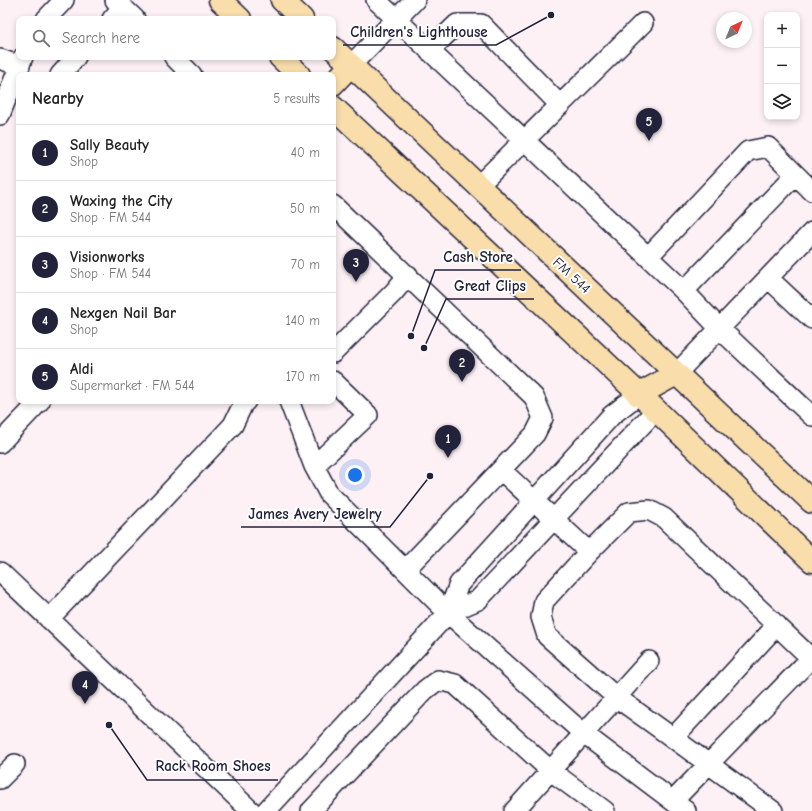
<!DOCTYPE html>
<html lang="en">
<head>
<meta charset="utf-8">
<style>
  body { margin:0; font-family:"Comic Neue",sans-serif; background:#f2f2f2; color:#222 }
  .controls { position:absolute; right:12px; top:12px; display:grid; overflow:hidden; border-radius:8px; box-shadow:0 2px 6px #0003 }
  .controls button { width:36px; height:36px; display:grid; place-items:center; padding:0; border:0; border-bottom:1px solid #e0e0e0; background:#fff; color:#222; font:20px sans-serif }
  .compass { position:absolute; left:716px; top:12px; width:36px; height:36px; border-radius:50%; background:#fff; box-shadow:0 2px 6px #0003; rotate:43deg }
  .you { position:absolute; left:355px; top:475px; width:14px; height:14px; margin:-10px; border:3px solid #fff; border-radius:50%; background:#1a73e8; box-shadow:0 0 0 6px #1a73e833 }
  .badge { display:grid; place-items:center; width:26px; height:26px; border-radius:50%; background:#22223b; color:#fff; font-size:13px; font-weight:700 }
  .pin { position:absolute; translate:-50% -33px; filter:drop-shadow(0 1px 2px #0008) }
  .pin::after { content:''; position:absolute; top:21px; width:14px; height:12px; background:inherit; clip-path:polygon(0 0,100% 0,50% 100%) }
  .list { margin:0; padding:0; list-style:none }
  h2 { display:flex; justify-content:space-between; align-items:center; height:52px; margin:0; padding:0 16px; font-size:17px }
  h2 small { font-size:13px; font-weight:400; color:#767676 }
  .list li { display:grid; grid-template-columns:26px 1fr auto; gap:12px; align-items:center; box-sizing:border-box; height:56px; padding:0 16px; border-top:1px solid #e0e0e0 }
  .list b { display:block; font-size:15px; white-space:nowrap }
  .list p { margin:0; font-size:13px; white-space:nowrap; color:#767676 }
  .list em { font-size:13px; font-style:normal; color:#767676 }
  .icon { flex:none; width:22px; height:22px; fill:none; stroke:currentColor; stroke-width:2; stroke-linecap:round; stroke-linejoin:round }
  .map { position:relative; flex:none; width:812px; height:811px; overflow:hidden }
  .search { position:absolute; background:#fff; box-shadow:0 2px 6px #0003; left:16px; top:16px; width:320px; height:44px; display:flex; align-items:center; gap:10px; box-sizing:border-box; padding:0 14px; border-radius:8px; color:#767676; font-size:15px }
  .panel { position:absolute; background:#fff; box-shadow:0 2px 6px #0003; left:16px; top:72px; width:320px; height:332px; border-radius:8px }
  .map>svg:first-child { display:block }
</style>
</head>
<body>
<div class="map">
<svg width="812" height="811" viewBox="0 0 812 811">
  <rect width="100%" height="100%" fill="#fdf1f6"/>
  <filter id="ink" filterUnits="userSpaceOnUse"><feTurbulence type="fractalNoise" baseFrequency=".025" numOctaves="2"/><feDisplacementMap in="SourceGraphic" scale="8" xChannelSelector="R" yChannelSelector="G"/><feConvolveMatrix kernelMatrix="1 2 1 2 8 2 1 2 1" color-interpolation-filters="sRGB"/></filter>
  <g filter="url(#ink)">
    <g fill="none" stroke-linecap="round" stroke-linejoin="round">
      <g stroke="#22223b" stroke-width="22">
        <path id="minor" d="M 115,0 L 135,19
          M 376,0 L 684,291 L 720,329 L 812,416
          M 46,19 L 64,0
          M 112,19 L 123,7
          M 429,51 L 457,24 L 481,24 L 560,105
          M 174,57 L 192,75
          M 0,59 L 20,66
          M 351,65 L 415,0
          M 60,75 L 76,57
          M 0,115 L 23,57
          M 478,186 L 643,23
          M 333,205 L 534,397 L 543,418 L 535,434 L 405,570
          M 648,257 L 748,151 L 768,147 L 812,191
          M 768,278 L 812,319
          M 684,291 L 795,175
          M 333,353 L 394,292 L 408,275
          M 676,374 L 812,232
          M 289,401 L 314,466 L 329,494 L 448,613 L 584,734 L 686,811
          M 0,443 L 40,401
          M 314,466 L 368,415 L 333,381
          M 501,470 L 589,552
          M 0,572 L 251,811
          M 448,613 L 478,600 L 656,410
          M 49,619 L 233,425 L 243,404 L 246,401
          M 673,738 L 777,625
          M 0,779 L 15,764
          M 673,801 L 811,658
          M 266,811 L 448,613 L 459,584 L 612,415 L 638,395
          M 311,811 L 425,690 L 438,680 L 455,684 L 551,771 L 605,811
          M 514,811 L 649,661
          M 773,811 L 673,738 L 616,697 L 547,636 L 541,617 L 544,601 L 589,552 L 629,512 L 649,510 L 664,518 L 812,659"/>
      </g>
      <g stroke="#22223b" stroke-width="25">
        <path id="major" d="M 220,0 L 240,19
          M 282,0 L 302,19
          M 333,48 L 812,502
          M 280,57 L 299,75
          M 333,84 L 351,65
          M 333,107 L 656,410 L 812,561
          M 638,395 L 676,374"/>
      </g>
      <use href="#minor" stroke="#fff" stroke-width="19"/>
      <use href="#major" stroke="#f9deab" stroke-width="22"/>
    </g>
  </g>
  <g text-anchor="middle" stroke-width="4" stroke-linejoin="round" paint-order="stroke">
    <g font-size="14" fill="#22223b" stroke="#fff">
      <text transform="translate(572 275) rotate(43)" y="5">FM 544</text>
    </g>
  </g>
  <path fill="none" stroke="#22223b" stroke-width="1.5" d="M551 15L496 45H343M411 336L435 270H521M424 348L446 299H534M430 476L390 527H241M109 725L147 780H278"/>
  <g fill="#22223b" stroke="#fff" stroke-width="1.5">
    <circle cx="551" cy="15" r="4"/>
    <circle cx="411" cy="336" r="4"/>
    <circle cx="424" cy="348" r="4"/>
    <circle cx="430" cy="476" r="4"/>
    <circle cx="109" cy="725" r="4"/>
  </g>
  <g font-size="15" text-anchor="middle" font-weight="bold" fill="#22223b" stroke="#fff" stroke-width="4" stroke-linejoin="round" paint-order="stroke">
    <text x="419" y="37">Children's Lighthouse</text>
    <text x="478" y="262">Cash Store</text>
    <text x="490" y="291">Great Clips</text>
    <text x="315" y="519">James Avery Jewelry</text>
    <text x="213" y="771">Rack Room Shoes</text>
  </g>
</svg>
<div class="controls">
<button>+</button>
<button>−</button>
<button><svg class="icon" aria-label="layers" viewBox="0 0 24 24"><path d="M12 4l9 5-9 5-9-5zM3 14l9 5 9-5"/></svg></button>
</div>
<svg class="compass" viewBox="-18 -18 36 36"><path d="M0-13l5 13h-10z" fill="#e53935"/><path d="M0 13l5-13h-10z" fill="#767676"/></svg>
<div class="you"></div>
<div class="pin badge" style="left:448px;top:458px">1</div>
<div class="pin badge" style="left:462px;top:382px">2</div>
<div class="pin badge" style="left:356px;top:282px">3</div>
<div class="pin badge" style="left:85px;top:704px">4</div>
<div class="pin badge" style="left:649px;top:141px">5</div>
<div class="search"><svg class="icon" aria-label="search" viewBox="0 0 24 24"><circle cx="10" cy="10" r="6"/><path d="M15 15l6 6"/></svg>Search here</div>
<section class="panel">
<h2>Nearby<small>5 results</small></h2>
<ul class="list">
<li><span class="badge">1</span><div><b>Sally Beauty</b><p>Shop</p></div><em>40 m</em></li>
<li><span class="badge">2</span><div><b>Waxing the City</b><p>Shop · FM 544</p></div><em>50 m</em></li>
<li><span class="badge">3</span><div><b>Visionworks</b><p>Shop · FM 544</p></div><em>70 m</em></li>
<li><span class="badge">4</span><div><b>Nexgen Nail Bar</b><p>Shop</p></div><em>140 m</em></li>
<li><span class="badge">5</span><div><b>Aldi</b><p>Supermarket · FM 544</p></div><em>170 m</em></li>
</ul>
</section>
</div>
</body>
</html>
